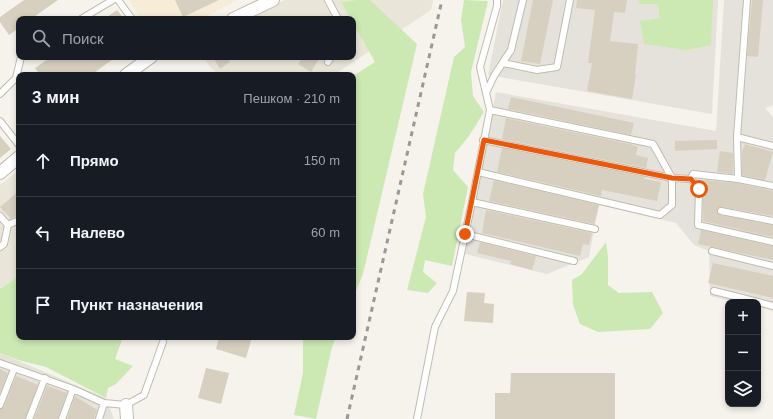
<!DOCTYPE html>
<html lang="ru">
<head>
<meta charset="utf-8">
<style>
  body { margin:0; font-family:Arial,sans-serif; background:#20242c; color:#f1f3f6 }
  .controls { position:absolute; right:12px; bottom:12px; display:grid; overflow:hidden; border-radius:8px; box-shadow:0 2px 6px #0003 }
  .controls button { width:36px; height:36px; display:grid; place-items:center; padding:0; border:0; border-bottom:1px solid #363941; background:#171b24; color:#f1f3f6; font:20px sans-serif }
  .stop { position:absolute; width:12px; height:12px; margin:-9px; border:3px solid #ea580c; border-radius:50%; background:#fff }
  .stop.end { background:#ea580c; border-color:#fff; box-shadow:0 1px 4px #0008 }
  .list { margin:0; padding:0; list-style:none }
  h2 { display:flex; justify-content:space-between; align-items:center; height:52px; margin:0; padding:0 16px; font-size:17px }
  h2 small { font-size:13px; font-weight:400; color:#9ea1a6 }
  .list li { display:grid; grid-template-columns:26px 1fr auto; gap:12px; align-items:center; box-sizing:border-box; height:72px; padding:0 16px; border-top:1px solid #363941 }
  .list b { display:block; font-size:15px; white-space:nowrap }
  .list em { font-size:13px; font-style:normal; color:#9ea1a6 }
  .icon { flex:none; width:22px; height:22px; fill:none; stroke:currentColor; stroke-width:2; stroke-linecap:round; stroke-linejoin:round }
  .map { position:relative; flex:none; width:773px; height:419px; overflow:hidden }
  .search { position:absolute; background:#171b24; box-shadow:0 2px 6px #0003; left:16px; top:16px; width:340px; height:44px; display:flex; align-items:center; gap:10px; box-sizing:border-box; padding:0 14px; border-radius:8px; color:#9ea1a6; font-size:15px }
  .panel { position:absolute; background:#171b24; box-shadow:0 2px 6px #0003; left:16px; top:72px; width:340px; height:268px; border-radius:8px }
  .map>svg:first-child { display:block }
</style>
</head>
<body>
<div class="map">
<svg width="773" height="419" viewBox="0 0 773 419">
  <rect width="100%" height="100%" fill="#f5f3eb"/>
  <path fill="#e9e6d9" d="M 285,0 L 433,0 L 431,10 L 334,75 L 220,75 L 211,68 L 203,57 L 353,57 L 353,19 L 242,19 Z
    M 19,170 L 19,276 L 0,289 L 0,185 Z"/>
  <path fill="#f6ecd7" d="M 129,0 L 237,0 L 202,19 L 141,19 Z"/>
  <path fill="#e5e2dc" d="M 503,0 L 718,0 L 712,114 L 488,75 Z
    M 724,0 L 773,0 L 773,105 L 765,108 L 773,117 L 773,311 L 758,307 L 758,302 L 735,302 L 710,296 L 709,251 L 694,245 L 676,223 L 599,205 L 589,257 L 547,274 L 465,254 L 496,92 L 716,131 Z
    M 0,353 L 106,398 L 114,419 L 0,419 Z"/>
  <path fill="#cce9b4" d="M 357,0 L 370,0 L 417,44 L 363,274 L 353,298 L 353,76 L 375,62 L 353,23 L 353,19 L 351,19 L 341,2 Z
    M 464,0 L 488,1 L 471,72 L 473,96 L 484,112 L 469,136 L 455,153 L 453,170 L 468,187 L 452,266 L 425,260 L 423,272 L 437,283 L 428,293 L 407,290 L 426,217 L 423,194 L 454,57 L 465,47 L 461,20 Z
    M 638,0 L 713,0 L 711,45 L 687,50 L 644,44 L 640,21 L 660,18 L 658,4 L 640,4 Z
    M 606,242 L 608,257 L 608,285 L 619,293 L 652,292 L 663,313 L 650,329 L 598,332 L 580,324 L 573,305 L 572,280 L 582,274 Z
    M 19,276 L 19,337 L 123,337 L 115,359 L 133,366 L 116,384 L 108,388 L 106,398 L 46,367 L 18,360 L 0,353 L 0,289 Z
    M 303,337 L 336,337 L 332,347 L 316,419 L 294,415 L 303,373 Z"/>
  <path fill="#d7d0c0" d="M 24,0 L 58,0 L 31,19 L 19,19 L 19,28 L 9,35 L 0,22 L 0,17 Z
    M 175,0 L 219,0 L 183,17 Z
    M 533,0 L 553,0 L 540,64 L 521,61 Z
    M 577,0 L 627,0 L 625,13 L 614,12 L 610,41 L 638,44 L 635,75 L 636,75 L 632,99 L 587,91 L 592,63 L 588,63 L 595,10 L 576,8 Z
    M 752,0 L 763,0 L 758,57 L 747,56 Z
    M 117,10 L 124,19 L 104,19 Z
    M 51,57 L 116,57 L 91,75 L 40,75 L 35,68 Z
    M 213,57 L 227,57 L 230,62 L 220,69 Z
    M 303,57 L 320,57 L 311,72 L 298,64 Z
    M 511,97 L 634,123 L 631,135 L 508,109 Z
    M 506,118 L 630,144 L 638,147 L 636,155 L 648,158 L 646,168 L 502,139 Z
    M 0,136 L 11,149 L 0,158 Z
    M 717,140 L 717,149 L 675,151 L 675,141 Z
    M 745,144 L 773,152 L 765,180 L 742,175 L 742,152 Z
    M 502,148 L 645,177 L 644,179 L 661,182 L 657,201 L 602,190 L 601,196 L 497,172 Z
    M 720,151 L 733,153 L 733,174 L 717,172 Z
    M 494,180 L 599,205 L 594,224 L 489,201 Z
    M 703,180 L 737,183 L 773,191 L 773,216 L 722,207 L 718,208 L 717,211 L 720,215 L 773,225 L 773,237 L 703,221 Z
    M 19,191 L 19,213 L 11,219 L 0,207 Z
    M 486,210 L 592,233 L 589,245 L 583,244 L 580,256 L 482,233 Z
    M 701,230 L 773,246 L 773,260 L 698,244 Z
    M 480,242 L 536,256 L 532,270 L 510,264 L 511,261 L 477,253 Z
    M 713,263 L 773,276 L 773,298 L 708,283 Z
    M 467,292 L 485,293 L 484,303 L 494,304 L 493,323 L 464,321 Z
    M 219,337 L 252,337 L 246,358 L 216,349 Z
    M 206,368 L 229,373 L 221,404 L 198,398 Z
    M 0,369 L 8,373 L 0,393 Z
    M 511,373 L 615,373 L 615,419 L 495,419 L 495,393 L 510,393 Z
    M 16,376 L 38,385 L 25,419 L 0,419 L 0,409 L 4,407 Z
    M 47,386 L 67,393 L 58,419 L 34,419 Z
    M 75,396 L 97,410 L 94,419 L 67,419 Z"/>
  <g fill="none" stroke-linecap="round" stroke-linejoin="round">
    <g stroke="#c1bcad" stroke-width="8">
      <path id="lane" d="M 118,0 L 132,19
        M 328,0 L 338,19
        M 81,19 L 113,0
        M 328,62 L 331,57
        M 503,63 L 537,70 L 557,67 L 570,0
        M 486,93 L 494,76 L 511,50 L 523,0
        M 0,94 L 16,78 L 21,57
        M 490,110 L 653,144 L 672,178
        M 0,121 L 19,145
        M 737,137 L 773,146
        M 483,140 L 672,178
        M 478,172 L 660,215 L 672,205 L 672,178 L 691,179 L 699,189 L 698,225 L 773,242
        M 691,179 L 693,174 L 738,179 L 737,137 L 747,0
        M 738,179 L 773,186
        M 472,202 L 595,229
        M 721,211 L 773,221
        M 0,216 L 8,225 L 19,220
        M 465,234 L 574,261
        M 0,247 L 4,244 L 8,225
        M 712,251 L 773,266
        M 714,291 L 758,302
        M 758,302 L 773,306
        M 0,363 L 73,389 L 104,403 L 99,419
        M 104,403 L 126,405 L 144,395 L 163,342
        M 0,405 L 14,369
        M 29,419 L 45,378
        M 62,419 L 73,389
        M 417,419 L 435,327 L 453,291 L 472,202 L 490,110 L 480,67 L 497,6 L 497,0"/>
    </g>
    <g stroke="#c1bcad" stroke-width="14">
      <path id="street" d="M 233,19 L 273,0
        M 126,75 L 151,57
        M 0,173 L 19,157
        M 126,405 L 127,419"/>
    </g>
    <use href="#lane" stroke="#fff" stroke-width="6"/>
    <use href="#street" stroke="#fff" stroke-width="12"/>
    <path stroke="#999" stroke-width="3" stroke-dasharray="5 5" stroke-linecap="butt" d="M 347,419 L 442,0"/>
  </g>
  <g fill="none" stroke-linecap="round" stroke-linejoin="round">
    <path stroke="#ea580c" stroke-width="5" d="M 465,234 L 484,140 L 672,178 L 691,179 L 699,189"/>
  </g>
</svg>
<div class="controls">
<button>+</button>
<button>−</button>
<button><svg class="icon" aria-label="layers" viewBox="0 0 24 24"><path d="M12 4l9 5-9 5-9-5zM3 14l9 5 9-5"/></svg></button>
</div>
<div class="stop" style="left:699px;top:189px"></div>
<div class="stop end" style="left:465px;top:234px"></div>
<div class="search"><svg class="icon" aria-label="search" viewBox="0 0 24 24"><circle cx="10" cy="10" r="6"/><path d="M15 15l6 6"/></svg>Поиск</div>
<section class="panel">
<h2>3 мин<small>Пешком · 210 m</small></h2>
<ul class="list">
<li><svg class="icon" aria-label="ahead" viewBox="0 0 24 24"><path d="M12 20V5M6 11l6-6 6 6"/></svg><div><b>Прямо</b></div><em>150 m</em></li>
<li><svg class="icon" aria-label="left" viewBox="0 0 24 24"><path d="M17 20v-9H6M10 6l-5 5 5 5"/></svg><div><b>Налево</b></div><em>60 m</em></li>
<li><svg class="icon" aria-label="arrive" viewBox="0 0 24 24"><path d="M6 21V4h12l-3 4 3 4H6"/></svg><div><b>Пункт назначения</b></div></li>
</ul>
</section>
</div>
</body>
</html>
